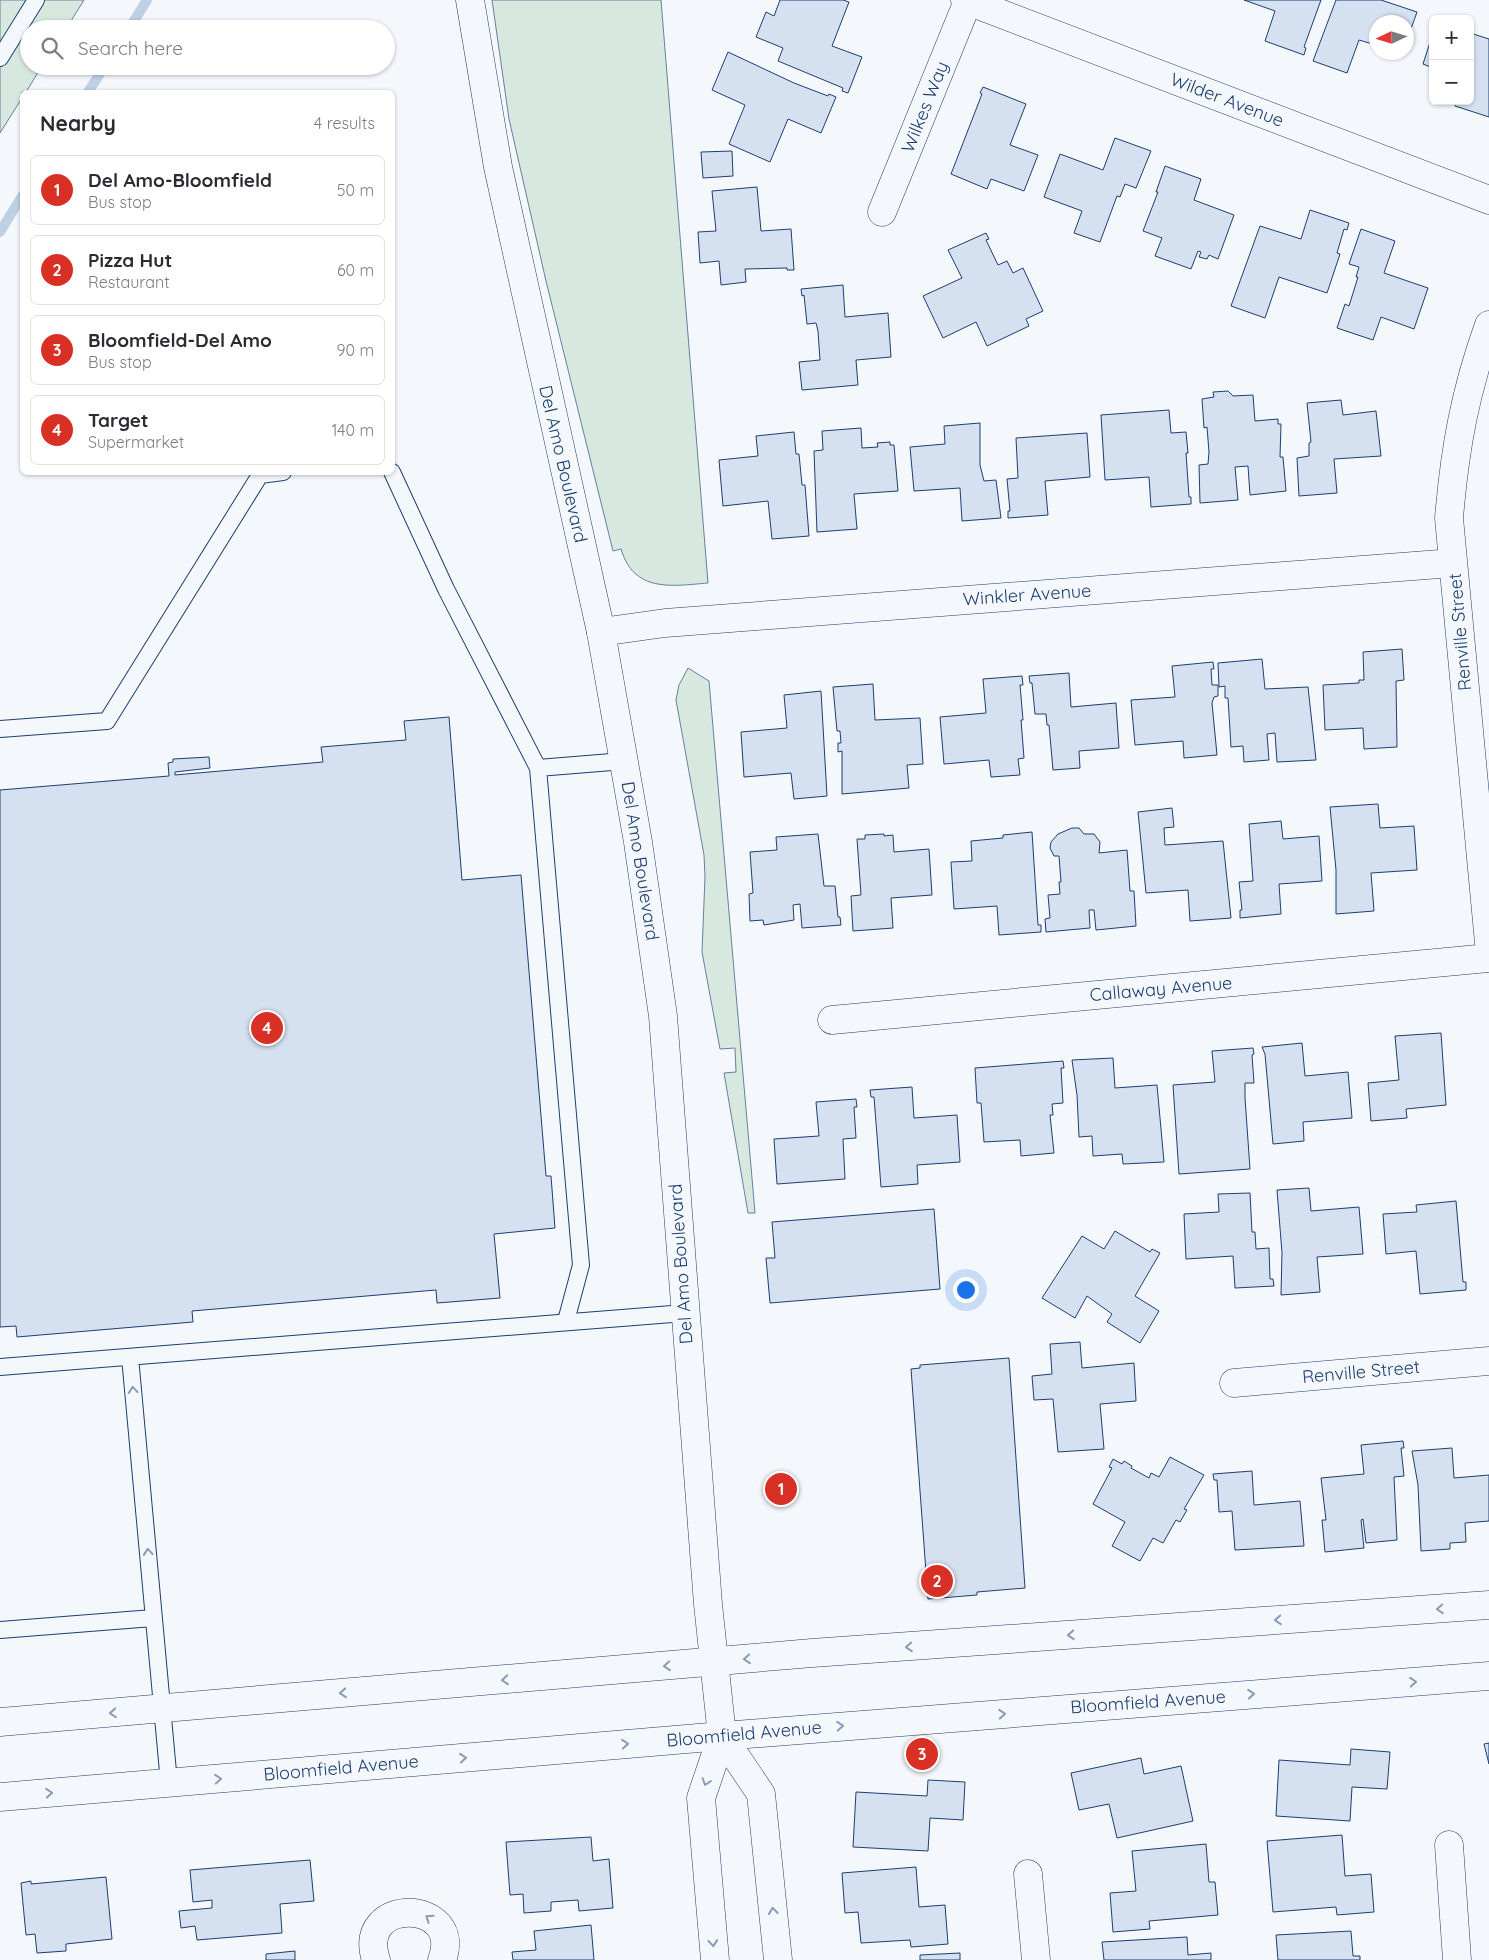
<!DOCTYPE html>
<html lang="en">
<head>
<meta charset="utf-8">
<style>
  body { margin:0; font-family:Quicksand,sans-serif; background:#f7f7f7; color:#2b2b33 }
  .controls { position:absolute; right:15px; top:15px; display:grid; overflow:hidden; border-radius:8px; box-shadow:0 1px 4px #0004 }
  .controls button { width:45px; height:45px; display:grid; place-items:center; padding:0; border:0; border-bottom:1px solid #e1e1e2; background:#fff; color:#2b2b33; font:25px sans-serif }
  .compass { position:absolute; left:1369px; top:15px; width:45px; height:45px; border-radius:50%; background:#fff; box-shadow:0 1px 4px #0004; rotate:266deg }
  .you { position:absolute; left:965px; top:1289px; width:18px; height:18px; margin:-12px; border:4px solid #fff; border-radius:50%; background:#1a73e8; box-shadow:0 0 0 8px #1a73e833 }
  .badge { display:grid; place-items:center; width:32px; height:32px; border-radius:50%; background:#d93025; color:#fff; font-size:16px; font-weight:700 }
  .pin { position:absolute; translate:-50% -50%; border:2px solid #fff; box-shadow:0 1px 5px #0006 }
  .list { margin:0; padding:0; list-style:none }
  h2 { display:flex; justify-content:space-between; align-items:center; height:65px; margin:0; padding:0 20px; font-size:21px }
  h2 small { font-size:16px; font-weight:400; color:#7c7c81 }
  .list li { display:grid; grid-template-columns:32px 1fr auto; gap:15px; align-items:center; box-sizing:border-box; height:70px; margin:0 10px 10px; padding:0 10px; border:1px solid #e1e1e2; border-radius:8px }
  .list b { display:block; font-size:19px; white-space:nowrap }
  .list p { margin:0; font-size:16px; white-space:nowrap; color:#7c7c81 }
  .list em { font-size:16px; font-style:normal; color:#7c7c81 }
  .icon { flex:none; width:28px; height:28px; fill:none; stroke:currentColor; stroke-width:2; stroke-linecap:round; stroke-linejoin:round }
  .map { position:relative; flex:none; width:1489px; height:1960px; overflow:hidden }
  .search { position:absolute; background:#fff; box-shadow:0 1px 4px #0004; left:20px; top:20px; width:375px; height:55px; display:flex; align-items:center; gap:12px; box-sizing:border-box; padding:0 18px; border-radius:28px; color:#7c7c81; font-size:19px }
  .panel { position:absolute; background:#fff; box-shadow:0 1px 4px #0004; left:20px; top:90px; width:375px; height:385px; border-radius:8px }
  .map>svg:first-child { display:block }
</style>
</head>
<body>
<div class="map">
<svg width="1489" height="1960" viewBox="0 0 1489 1960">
  <rect width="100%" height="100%" fill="#f4f7fb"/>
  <path fill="#d7e8df" stroke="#687fa3" d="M 0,0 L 84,0 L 66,29 L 29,29 L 29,66 L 42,66 L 26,92 L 22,92 L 22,98 L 0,133 Z
    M 492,0 L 661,0 L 708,583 C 672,586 634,593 621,549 L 613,551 L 546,281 L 509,119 Z
    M 688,668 L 709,681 L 755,1213 L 748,1213 L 724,1073 L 736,1072 L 735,1048 L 720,1049 L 702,952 L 705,877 L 704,855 L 676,700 L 679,685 Z"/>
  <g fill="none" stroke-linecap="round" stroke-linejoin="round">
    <path stroke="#bed0e5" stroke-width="10" d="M 129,29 L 147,0
      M 88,92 L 105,66
      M 0,232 L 22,196"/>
  </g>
  <path fill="#d5e0f0" stroke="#1d3f73" d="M 780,0 L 843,0 L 849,2 L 832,46 L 862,57 L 848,93 L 842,91 L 843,88 L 778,61 L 783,48 L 756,37 L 766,12 L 774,16 Z
    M 1244,0 L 1321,0 L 1304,47 L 1306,48 L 1304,55 L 1265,41 L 1275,11 Z
    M 1336,0 L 1381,0 L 1417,12 L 1406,43 L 1406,22 L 1376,22 L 1376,45 L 1359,40 L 1347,73 L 1313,61 Z
    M 1433,33 L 1433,68 L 1423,64 Z
    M 1470,33 L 1489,39 L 1489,117 L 1455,106 L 1456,101 L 1470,101 Z
    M 728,52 L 794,83 L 828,96 L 829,94 L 836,97 L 821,133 L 788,119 L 770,162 L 729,144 L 745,105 L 712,90 Z
    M 983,87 L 1026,104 L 1010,145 L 1038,155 L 1024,191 L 991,179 L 987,189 L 951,174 L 982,94 L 980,93 Z
    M 1115,138 L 1151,151 L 1136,188 L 1125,184 L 1120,197 L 1117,196 L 1100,242 L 1074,233 L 1082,211 L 1044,197 L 1060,154 L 1103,170 Z
    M 732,151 L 733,176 L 703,178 L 701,152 Z
    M 1165,166 L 1201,179 L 1194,200 L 1234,215 L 1218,259 L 1209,255 L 1207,259 L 1199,257 L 1201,252 L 1198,251 L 1191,269 L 1155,256 L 1162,238 L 1143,231 L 1158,192 L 1156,192 Z
    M 757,187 L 761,231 L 791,229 L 794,270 L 787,270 L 787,268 L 745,269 L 746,282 L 721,285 L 719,261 L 700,263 L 698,232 L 716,231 L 712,191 Z
    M 1310,210 L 1349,223 L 1347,230 L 1344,229 L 1337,253 L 1340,254 L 1327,293 L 1279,277 L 1265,318 L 1231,306 L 1260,226 L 1301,239 Z
    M 1361,229 L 1395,241 L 1384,273 L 1428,288 L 1414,329 L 1381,317 L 1373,340 L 1337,328 L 1345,304 L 1349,306 L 1358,277 L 1356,277 L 1359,267 L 1349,264 Z
    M 986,233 L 989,239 L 986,240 L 998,265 L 1007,261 L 1013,273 L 1023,268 L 1043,311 L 1026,319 L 1029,326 L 987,346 L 976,322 L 943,338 L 923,296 L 962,278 L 948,250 Z
    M 843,285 L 845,317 L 888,313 L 891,357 L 856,360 L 858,385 L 802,390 L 799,362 L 820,360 L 818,331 L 816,323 L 807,324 L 804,295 L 802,296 L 801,289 Z
    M 1228,391 L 1233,396 L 1253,395 L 1255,421 L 1278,419 L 1278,424 L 1281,424 L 1280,457 L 1283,457 L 1286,491 L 1250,495 L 1248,466 L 1235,467 L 1238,500 L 1200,503 L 1199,465 L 1208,464 L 1209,452 L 1207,427 L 1204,428 L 1202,399 L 1214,397 L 1213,392 Z
    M 1341,400 L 1343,415 L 1376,411 L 1381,456 L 1334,459 L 1337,493 L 1299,496 L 1297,458 L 1309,456 L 1309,443 L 1311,442 L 1307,403 Z
    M 1169,410 L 1171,433 L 1186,432 L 1188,453 L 1186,453 L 1189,497 L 1191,497 L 1191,504 L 1151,507 L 1149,477 L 1105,480 L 1101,415 Z
    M 980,423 L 980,465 L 984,481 L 996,480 L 1001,518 L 962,521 L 960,488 L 914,491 L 910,447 L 945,444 L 944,426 Z
    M 861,428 L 862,448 L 878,447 L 877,443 L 890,442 L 890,445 L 894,445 L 898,491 L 854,494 L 857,529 L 817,532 L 814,451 L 823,450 L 822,431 Z
    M 794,432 L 796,454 L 799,454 L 802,485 L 805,485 L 809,536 L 772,539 L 768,501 L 723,506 L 719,460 L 758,456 L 756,436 Z
    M 1087,433 L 1090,477 L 1045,481 L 1048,515 L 1008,518 L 1008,511 L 1010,511 L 1007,479 L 1018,478 L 1016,438 Z
    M 1402,649 L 1404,680 L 1396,681 L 1397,747 L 1364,749 L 1363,728 L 1325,730 L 1323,685 L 1359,683 L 1359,680 L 1364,680 L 1363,652 Z
    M 1262,659 L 1265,689 L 1308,687 L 1316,760 L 1277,762 L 1275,733 L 1267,734 L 1269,760 L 1244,762 L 1243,746 L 1231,747 L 1228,698 L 1225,698 L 1225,686 L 1219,687 L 1218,663 Z
    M 1213,662 L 1214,669 L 1211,669 L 1212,685 L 1218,685 L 1218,696 L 1214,697 L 1212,703 L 1217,755 L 1184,758 L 1183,741 L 1135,745 L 1131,700 L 1175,697 L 1172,666 Z
    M 1069,673 L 1071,707 L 1116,703 L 1119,748 L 1079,751 L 1080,768 L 1053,770 L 1049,725 L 1047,725 L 1046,714 L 1035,714 L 1032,683 L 1030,683 L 1029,676 Z
    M 1022,676 L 1023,685 L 1020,685 L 1023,720 L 1021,720 L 1024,758 L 1018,759 L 1020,775 L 991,777 L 989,760 L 944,764 L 940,717 L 986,713 L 983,679 Z
    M 873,684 L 875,720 L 920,718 L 923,764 L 907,765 L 909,788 L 842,794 L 842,751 L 838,752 L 838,743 L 841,743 L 840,731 L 837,731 L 833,687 Z
    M 821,691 L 827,796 L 794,799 L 791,773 L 744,777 L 741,732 L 787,728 L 784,695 Z
    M 449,717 L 462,880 L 521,875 L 546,1176 L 551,1176 L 555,1228 L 494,1234 L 500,1298 L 437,1303 L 436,1290 L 192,1311 L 193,1322 L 17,1337 L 16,1326 L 0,1327 L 0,790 L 169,776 L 168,763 L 173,762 L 173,759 L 209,757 L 210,768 L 175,772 L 175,775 L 323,762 L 321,747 L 406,740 L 404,721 Z
    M 1378,804 L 1380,828 L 1414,826 L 1417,870 L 1371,873 L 1374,911 L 1336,914 L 1336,870 L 1330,807 Z
    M 1172,808 L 1174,827 L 1164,828 L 1165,845 L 1223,841 L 1231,918 L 1190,921 L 1188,890 L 1146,893 L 1138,812 Z
    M 1281,821 L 1283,839 L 1319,836 L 1322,881 L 1279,884 L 1281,914 L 1240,918 L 1240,910 L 1242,910 L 1239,882 L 1253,881 L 1249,824 Z
    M 1072,828 L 1079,828 L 1084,834 L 1094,834 L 1100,842 L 1099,853 L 1127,850 L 1130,891 L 1134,891 L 1136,926 L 1096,930 L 1094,910 L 1089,910 L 1090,928 L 1046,932 L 1045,919 L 1050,918 L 1048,895 L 1060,894 L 1059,882 L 1061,882 L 1059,856 L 1054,856 L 1050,848 L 1051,842 L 1058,834 Z
    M 1032,832 L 1038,925 L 1041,925 L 1041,932 L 999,935 L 997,906 L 954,909 L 951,862 L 972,861 L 971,841 L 1003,838 L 1003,835 Z
    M 818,834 L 824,886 L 835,886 L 838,917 L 840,917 L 841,925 L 802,928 L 800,904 L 793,905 L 794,920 L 764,925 L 763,920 L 750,921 L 749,894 L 753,893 L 750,852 L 777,850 L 776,837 Z
    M 884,834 L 884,836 L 893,835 L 894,852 L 929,849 L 932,895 L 891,898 L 893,928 L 853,931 L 851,896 L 861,895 L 857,839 L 865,839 L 865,835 Z
    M 1441,1033 L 1446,1105 L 1406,1109 L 1407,1118 L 1371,1121 L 1368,1083 L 1399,1080 L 1395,1036 Z
    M 1302,1043 L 1305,1076 L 1348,1072 L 1352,1118 L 1303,1122 L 1304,1141 L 1273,1144 L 1265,1054 L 1262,1047 Z
    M 1253,1048 L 1254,1054 L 1252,1055 L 1254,1083 L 1245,1083 L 1245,1098 L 1250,1169 L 1179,1174 L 1173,1085 L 1215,1082 L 1212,1051 Z
    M 1113,1058 L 1115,1088 L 1157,1085 L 1164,1162 L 1123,1164 L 1122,1154 L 1093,1156 L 1092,1136 L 1079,1137 L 1077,1095 L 1072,1060 Z
    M 1063,1061 L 1064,1068 L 1061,1068 L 1063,1103 L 1052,1104 L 1053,1115 L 1050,1115 L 1054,1153 L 1021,1156 L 1020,1140 L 984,1142 L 981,1103 L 977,1103 L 975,1068 Z
    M 912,1087 L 914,1118 L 957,1115 L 960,1162 L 917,1165 L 918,1184 L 881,1187 L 874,1097 L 871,1097 L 870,1090 Z
    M 856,1099 L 857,1107 L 854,1107 L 856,1138 L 843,1139 L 845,1179 L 777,1184 L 774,1139 L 819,1136 L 816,1102 Z
    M 1309,1188 L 1311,1211 L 1359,1207 L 1363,1254 L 1317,1257 L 1320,1292 L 1281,1295 L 1282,1253 L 1277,1190 Z
    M 1250,1193 L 1252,1232 L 1255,1232 L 1256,1249 L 1269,1248 L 1270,1279 L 1273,1279 L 1274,1286 L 1235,1288 L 1233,1256 L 1186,1259 L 1184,1214 L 1219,1212 L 1218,1194 Z
    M 1456,1201 L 1463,1282 L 1466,1282 L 1466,1290 L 1420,1294 L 1416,1251 L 1386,1254 L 1383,1214 L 1417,1212 L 1416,1205 Z
    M 934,1209 L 940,1289 L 770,1303 L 766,1258 L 775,1258 L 772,1222 Z
    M 1115,1231 L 1150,1252 L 1152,1249 L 1160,1253 L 1135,1296 L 1159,1311 L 1140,1343 L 1107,1322 L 1112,1314 L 1087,1296 L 1075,1318 L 1042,1298 L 1082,1236 L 1104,1249 Z
    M 1080,1342 L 1082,1368 L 1134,1363 L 1136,1401 L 1100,1404 L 1104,1449 L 1058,1452 L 1053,1399 L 1034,1400 L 1032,1376 L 1052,1374 L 1050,1344 Z
    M 1009,1358 L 1025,1588 L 977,1592 L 977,1595 L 928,1599 L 911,1369 L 920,1368 L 920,1365 Z
    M 1403,1441 L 1404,1448 L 1401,1448 L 1404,1476 L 1394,1477 L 1397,1540 L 1366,1543 L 1363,1519 L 1361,1520 L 1364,1548 L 1325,1552 L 1322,1520 L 1326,1520 L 1321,1478 L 1364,1474 L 1361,1445 Z
    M 1452,1448 L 1454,1478 L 1489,1475 L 1489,1521 L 1465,1523 L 1466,1542 L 1450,1543 L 1450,1549 L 1421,1551 L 1418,1485 L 1412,1451 Z
    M 1170,1457 L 1204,1475 L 1184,1509 L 1187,1510 L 1180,1522 L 1176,1520 L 1163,1543 L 1153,1538 L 1140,1561 L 1112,1546 L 1125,1522 L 1093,1504 L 1112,1468 L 1109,1467 L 1113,1459 L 1122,1464 L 1124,1461 L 1132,1466 L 1131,1468 L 1149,1478 L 1151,1473 L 1159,1477 Z
    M 1252,1471 L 1254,1505 L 1300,1501 L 1304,1546 L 1235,1550 L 1232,1511 L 1219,1512 L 1217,1480 L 1214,1480 L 1213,1474 Z
    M 1489,1743 L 1489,1764 L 1484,1744 Z
    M 1351,1749 L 1390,1752 L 1387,1789 L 1352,1787 L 1350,1821 L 1276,1816 L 1279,1760 L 1350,1765 Z
    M 1141,1758 L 1144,1774 L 1181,1766 L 1193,1821 L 1117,1838 L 1109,1804 L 1079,1810 L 1071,1773 Z
    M 928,1780 L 965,1782 L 963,1820 L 930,1818 L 928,1851 L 853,1847 L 856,1792 L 927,1796 Z
    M 1342,1835 L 1345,1876 L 1371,1874 L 1374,1912 L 1337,1915 L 1336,1907 L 1273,1912 L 1267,1841 Z
    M 591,1837 L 593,1861 L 609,1859 L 613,1908 L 579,1911 L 578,1900 L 551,1902 L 551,1911 L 524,1913 L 523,1894 L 510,1895 L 506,1842 Z
    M 1206,1844 L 1209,1882 L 1215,1882 L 1218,1915 L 1149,1921 L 1150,1929 L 1113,1932 L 1110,1893 L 1136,1891 L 1132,1851 Z
    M 310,1860 L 314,1901 L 280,1904 L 282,1933 L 197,1940 L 195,1926 L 181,1928 L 179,1911 L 212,1908 L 212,1900 L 193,1902 L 190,1870 Z
    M 916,1867 L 919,1907 L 945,1905 L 948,1944 L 911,1947 L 910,1940 L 861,1943 L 858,1912 L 845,1913 L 842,1873 Z
    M 106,1877 L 112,1939 L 66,1944 L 66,1951 L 37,1953 L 35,1934 L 26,1935 L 21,1883 L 31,1881 L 31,1884 Z
    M 591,1925 L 594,1960 L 513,1960 L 512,1952 L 536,1950 L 534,1931 Z
    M 1351,1931 L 1353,1956 L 1360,1956 L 1360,1960 L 1278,1960 L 1276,1935 Z
    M 1187,1937 L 1188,1955 L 1211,1953 L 1211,1960 L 1104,1960 L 1102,1942 Z
    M 295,1951 L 295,1960 L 266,1960 L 266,1954 Z
    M 960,1953 L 960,1960 L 920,1960 L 920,1955 Z"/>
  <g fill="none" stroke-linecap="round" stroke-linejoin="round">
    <g stroke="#1d3f73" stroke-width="18">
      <path id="lane" d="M 0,58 L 36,0
        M 392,472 L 446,589 L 538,768 L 624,761
        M 0,729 L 107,721 L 260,475 L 283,472
        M 538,768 L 581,1265 L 566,1321
        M 130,1357 L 169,1783
        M 0,1367 L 685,1313
        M 0,1630 L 153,1618"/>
    </g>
    <g stroke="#1d3f73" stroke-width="29">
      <path id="street" d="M 965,0 L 1489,200
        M 882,212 L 968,1
        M 1489,325 C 1465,392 1455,447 1449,518 L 1489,943
        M 601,632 L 665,623 L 1453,563
        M 832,1020 L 1489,958
        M 1234,1383 L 1489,1361
        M 1449,1845 L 1457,1960
        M 1028,1874 L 1036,1960
        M 376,1960 C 355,1895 465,1899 442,1960"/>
    </g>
    <g stroke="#1d3f73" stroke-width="29">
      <path id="secondary" d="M 0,1722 L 812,1653 L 1489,1605
        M 0,1797 L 722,1736 L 1489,1676"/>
    </g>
    <g stroke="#1d3f73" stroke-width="29">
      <path id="primary" d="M 470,0 L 498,167 L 601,632 L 638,842 L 663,1016 L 708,1604 L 722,1736 L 701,1798 L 715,1960
        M 722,1736 L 761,1794 L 778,1960"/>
    </g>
    <use href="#lane" stroke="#f4f7fb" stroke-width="16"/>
    <use href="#street" stroke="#f4f7fb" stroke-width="28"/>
    <use href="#secondary" stroke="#f4f7fb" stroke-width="28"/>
    <use href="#primary" stroke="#f4f7fb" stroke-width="28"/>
  </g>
  <defs><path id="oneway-chevron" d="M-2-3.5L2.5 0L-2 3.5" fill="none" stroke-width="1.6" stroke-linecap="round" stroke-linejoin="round" transform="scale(1.25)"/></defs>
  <g stroke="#889bb7">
    <use href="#oneway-chevron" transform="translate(133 1390) rotate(-95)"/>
    <use href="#oneway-chevron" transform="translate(148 1552) rotate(-95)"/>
    <use href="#oneway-chevron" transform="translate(1440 1609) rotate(176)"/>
    <use href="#oneway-chevron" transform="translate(1278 1620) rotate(176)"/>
    <use href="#oneway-chevron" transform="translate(1071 1635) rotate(176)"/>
    <use href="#oneway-chevron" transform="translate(909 1647) rotate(176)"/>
    <use href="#oneway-chevron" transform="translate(747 1659) rotate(175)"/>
    <use href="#oneway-chevron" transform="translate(667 1666) rotate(175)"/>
    <use href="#oneway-chevron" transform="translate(505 1680) rotate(175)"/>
    <use href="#oneway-chevron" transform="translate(1413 1682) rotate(-4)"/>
    <use href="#oneway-chevron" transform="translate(343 1693) rotate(175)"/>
    <use href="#oneway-chevron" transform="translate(1251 1694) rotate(-4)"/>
    <use href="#oneway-chevron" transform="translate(113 1713) rotate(175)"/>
    <use href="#oneway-chevron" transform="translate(1002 1714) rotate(-4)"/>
    <use href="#oneway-chevron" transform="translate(840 1726) rotate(-4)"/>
    <use href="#oneway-chevron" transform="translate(625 1744) rotate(-5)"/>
    <use href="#oneway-chevron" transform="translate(463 1758) rotate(-5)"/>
    <use href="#oneway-chevron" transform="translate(218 1779) rotate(-5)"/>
    <use href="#oneway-chevron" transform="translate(706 1782) rotate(108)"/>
    <use href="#oneway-chevron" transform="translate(49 1793) rotate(-5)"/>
    <use href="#oneway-chevron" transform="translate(773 1911) rotate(-96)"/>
    <use href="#oneway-chevron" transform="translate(429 1918) rotate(-146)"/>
    <use href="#oneway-chevron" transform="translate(713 1943) rotate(85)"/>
  </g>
  <g text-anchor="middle" stroke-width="4" stroke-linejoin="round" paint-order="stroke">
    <g font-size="18" fill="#1d3f73" stroke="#f4f7fb">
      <text transform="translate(1227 100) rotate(21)" y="6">Wilder Avenue</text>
      <text transform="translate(925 107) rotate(-68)" y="6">Wilkes Way</text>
      <text transform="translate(563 464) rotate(77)" y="6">Del Amo Boulevard</text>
      <text transform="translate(1027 595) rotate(-4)" y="6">Winkler Avenue</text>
      <text transform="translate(1460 632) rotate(-95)" y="6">Renville Street</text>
      <text transform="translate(640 861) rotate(81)" y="6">Del Amo Boulevard</text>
      <text transform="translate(1161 989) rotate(-5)" y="6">Callaway Avenue</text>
      <text transform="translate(681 1264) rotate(-94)" y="6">Del Amo Boulevard</text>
      <text transform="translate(1361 1372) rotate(-5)" y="6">Renville Street</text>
      <text transform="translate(1148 1702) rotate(-4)" y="6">Bloomfield Avenue</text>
      <text transform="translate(744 1734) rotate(-5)" y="6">Bloomfield Avenue</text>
      <text transform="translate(341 1768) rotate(-5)" y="6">Bloomfield Avenue</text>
    </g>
  </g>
</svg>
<div class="controls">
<button>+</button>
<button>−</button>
</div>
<svg class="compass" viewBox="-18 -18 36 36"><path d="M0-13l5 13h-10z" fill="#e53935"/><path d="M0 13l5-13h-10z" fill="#7c7c81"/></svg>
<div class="you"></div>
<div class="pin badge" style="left:781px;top:1489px">1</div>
<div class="pin badge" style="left:937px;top:1581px">2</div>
<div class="pin badge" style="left:922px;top:1754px">3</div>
<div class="pin badge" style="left:267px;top:1028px">4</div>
<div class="search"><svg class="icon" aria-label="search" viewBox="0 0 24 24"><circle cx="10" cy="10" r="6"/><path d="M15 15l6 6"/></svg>Search here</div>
<section class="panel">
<h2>Nearby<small>4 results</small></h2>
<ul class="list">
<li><span class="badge">1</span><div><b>Del Amo-Bloomfield</b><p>Bus stop</p></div><em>50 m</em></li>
<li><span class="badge">2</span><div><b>Pizza Hut</b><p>Restaurant</p></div><em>60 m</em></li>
<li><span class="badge">3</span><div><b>Bloomfield-Del Amo</b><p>Bus stop</p></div><em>90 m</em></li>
<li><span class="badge">4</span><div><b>Target</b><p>Supermarket</p></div><em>140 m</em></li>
</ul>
</section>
</div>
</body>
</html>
